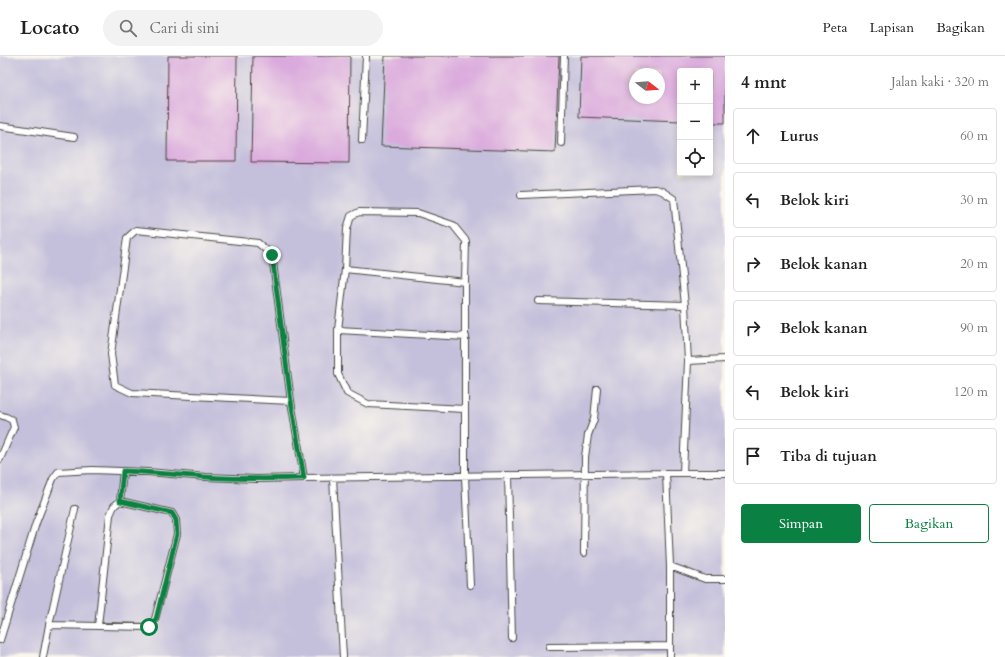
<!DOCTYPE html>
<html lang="id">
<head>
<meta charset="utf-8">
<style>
  body { margin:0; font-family:Cardo,serif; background:#f2f2f2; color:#222 }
  .controls { position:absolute; right:12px; top:12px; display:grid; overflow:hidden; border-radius:4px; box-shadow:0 2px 6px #0003 }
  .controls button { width:36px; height:36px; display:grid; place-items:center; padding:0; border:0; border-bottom:1px solid #e0e0e0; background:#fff; color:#222; font:20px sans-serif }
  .compass { position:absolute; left:629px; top:12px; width:36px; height:36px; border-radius:50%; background:#fff; box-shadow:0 2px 6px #0003; rotate:107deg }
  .stop { position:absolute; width:12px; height:12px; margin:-9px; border:3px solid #0b8043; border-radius:50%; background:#fff }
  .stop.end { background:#0b8043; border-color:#fff; box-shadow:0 1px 4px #0008 }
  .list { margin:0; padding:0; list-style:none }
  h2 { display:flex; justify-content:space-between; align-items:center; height:52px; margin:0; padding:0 16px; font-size:17px }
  h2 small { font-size:13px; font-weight:400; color:#767676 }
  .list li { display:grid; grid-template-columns:26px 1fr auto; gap:12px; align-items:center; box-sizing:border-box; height:56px; margin:0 8px 8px; padding:0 8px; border:1px solid #e0e0e0; border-radius:4px }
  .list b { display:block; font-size:15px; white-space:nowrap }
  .list em { font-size:13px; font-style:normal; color:#767676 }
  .actions { display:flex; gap:8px; padding:12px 16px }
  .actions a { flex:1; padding:9px 0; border:1px solid #0b8043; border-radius:4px; text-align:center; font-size:14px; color:#0b8043 }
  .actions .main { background:#0b8043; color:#fff }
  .icon { flex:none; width:22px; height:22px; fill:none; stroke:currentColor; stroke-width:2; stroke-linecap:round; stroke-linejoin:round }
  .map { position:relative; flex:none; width:725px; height:601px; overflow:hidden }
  header { display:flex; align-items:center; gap:24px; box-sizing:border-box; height:56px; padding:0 20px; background:#fff; border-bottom:1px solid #e0e0e0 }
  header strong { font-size:19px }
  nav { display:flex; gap:22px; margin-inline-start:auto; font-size:14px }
  .search { width:280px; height:36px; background:#f2f2f2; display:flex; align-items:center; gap:10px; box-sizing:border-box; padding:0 14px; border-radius:22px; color:#767676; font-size:15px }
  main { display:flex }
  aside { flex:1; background:#fff }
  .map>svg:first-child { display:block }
</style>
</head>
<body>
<header>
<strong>Locato</strong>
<div class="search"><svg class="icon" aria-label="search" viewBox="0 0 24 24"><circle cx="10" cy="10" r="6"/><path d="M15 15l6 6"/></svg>Cari di sini</div>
<nav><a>Peta</a><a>Lapisan</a><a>Bagikan</a></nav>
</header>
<main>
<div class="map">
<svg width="725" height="601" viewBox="0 0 725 601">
  <rect width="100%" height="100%" fill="#fbf7ec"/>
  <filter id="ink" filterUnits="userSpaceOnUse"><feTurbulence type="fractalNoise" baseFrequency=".025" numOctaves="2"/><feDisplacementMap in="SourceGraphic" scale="8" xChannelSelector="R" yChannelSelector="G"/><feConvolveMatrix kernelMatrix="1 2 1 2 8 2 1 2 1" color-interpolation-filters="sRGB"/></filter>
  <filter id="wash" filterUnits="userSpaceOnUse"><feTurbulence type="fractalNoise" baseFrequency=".012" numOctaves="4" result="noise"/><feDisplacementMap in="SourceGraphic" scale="16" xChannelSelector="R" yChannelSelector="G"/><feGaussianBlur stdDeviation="0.9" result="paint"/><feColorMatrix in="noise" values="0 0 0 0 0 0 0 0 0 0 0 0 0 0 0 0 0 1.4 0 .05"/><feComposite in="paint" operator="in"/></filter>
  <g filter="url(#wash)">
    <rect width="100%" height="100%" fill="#ede7cb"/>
    <path fill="#c4c0db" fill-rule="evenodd" d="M 0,0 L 725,0 L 725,601 L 0,601 ZM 680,15 L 710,15 L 710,117 L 680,117 ZM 635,18 L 659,18 L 659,42 L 635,42 Z"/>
    <g id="blocks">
      <path fill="#daaadd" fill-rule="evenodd" d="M 168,0 L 237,0 L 236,105 L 167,105 Z
        M 253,0 L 350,0 L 349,107 L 251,106 Z
        M 385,0 L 559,0 L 555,96 L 381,90 Z
        M 581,0 L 725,0 L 725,67 L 710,67 L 710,15 L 680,15 L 680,65 L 579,61 ZM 635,18 L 659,18 L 659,42 L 635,42 Z"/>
    </g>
  </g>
  <g filter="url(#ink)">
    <use href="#blocks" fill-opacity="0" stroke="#484743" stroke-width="1"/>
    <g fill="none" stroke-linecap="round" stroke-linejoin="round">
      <g stroke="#484743" stroke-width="8">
        <path id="lane" d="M 0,70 L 74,81
          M 362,84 L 366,0
          M 561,87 L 564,0
          M 521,139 L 655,133 L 662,135 L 674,143 L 685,249 L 688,305 L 683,417
          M 345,213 L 465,226
          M 538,245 L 685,249
          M 338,274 L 466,281
          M 688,305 L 725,303
          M 291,345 L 132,337 L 115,329 L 111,298 L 127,182 L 136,174 L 258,187 L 272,199 L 291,345 L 304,422
          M 465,353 L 368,348 L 347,337 L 338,318 L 338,274 L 345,213 L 347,173 L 351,160 L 359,156 L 418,157 L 453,169 L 466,185 L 465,226 L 465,420 L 470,529
          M 0,359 L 6,361 L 12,364 L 14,371 L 0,403
          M 666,417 L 670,510 L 670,601
          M 508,419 L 512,582
          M 333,422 L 343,601
          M 120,445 L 123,415
          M 584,497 L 585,401 L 588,379 L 594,363 L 597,333
          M 670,510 L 705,523 L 725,523
          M 49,569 L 75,453
          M 0,584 L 36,467 L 53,423 L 58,416 L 92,414 L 148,416 L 206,421 L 257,423 L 304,422 L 666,417 L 725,417
          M 549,591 L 670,590
          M 43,601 L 49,569 L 149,571 L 155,563 L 177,478 L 176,464 L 172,457 L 120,445 L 114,450 L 110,459 L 98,570"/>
      </g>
      <use href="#lane" stroke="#fff" stroke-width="6"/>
    </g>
  </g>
  <g fill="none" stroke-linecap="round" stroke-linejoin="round" filter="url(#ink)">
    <path stroke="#0b8043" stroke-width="5" d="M 149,571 L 156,563 L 177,478 L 176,464 L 172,457 L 120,445 L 123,415 C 150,416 178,419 205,421 C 238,423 271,423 304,422 L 291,345 L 272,199"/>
  </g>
</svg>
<div class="controls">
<button>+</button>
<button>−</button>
<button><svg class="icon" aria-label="locate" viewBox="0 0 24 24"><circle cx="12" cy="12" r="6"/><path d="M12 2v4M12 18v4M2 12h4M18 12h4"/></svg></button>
</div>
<svg class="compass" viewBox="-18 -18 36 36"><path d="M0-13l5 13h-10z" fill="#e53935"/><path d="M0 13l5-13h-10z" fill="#767676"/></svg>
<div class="stop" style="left:149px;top:571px"></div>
<div class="stop end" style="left:272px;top:199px"></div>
</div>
<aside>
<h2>4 mnt<small>Jalan kaki · 320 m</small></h2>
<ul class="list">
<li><svg class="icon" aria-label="ahead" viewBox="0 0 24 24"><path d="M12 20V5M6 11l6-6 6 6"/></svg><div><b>Lurus</b></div><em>60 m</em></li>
<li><svg class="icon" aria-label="left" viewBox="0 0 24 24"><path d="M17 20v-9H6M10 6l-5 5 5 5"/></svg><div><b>Belok kiri</b></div><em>30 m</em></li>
<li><svg class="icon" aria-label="right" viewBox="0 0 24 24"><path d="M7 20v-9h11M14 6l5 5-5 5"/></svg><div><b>Belok kanan</b></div><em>20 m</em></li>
<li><svg class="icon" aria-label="right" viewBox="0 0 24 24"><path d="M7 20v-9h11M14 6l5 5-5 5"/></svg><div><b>Belok kanan</b></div><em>90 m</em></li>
<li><svg class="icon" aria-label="left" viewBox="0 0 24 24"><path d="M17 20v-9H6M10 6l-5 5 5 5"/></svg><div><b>Belok kiri</b></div><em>120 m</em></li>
<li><svg class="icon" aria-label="arrive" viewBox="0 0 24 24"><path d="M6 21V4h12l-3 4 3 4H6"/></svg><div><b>Tiba di tujuan</b></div></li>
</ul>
<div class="actions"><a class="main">Simpan</a><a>Bagikan</a></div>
</aside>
</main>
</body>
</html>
